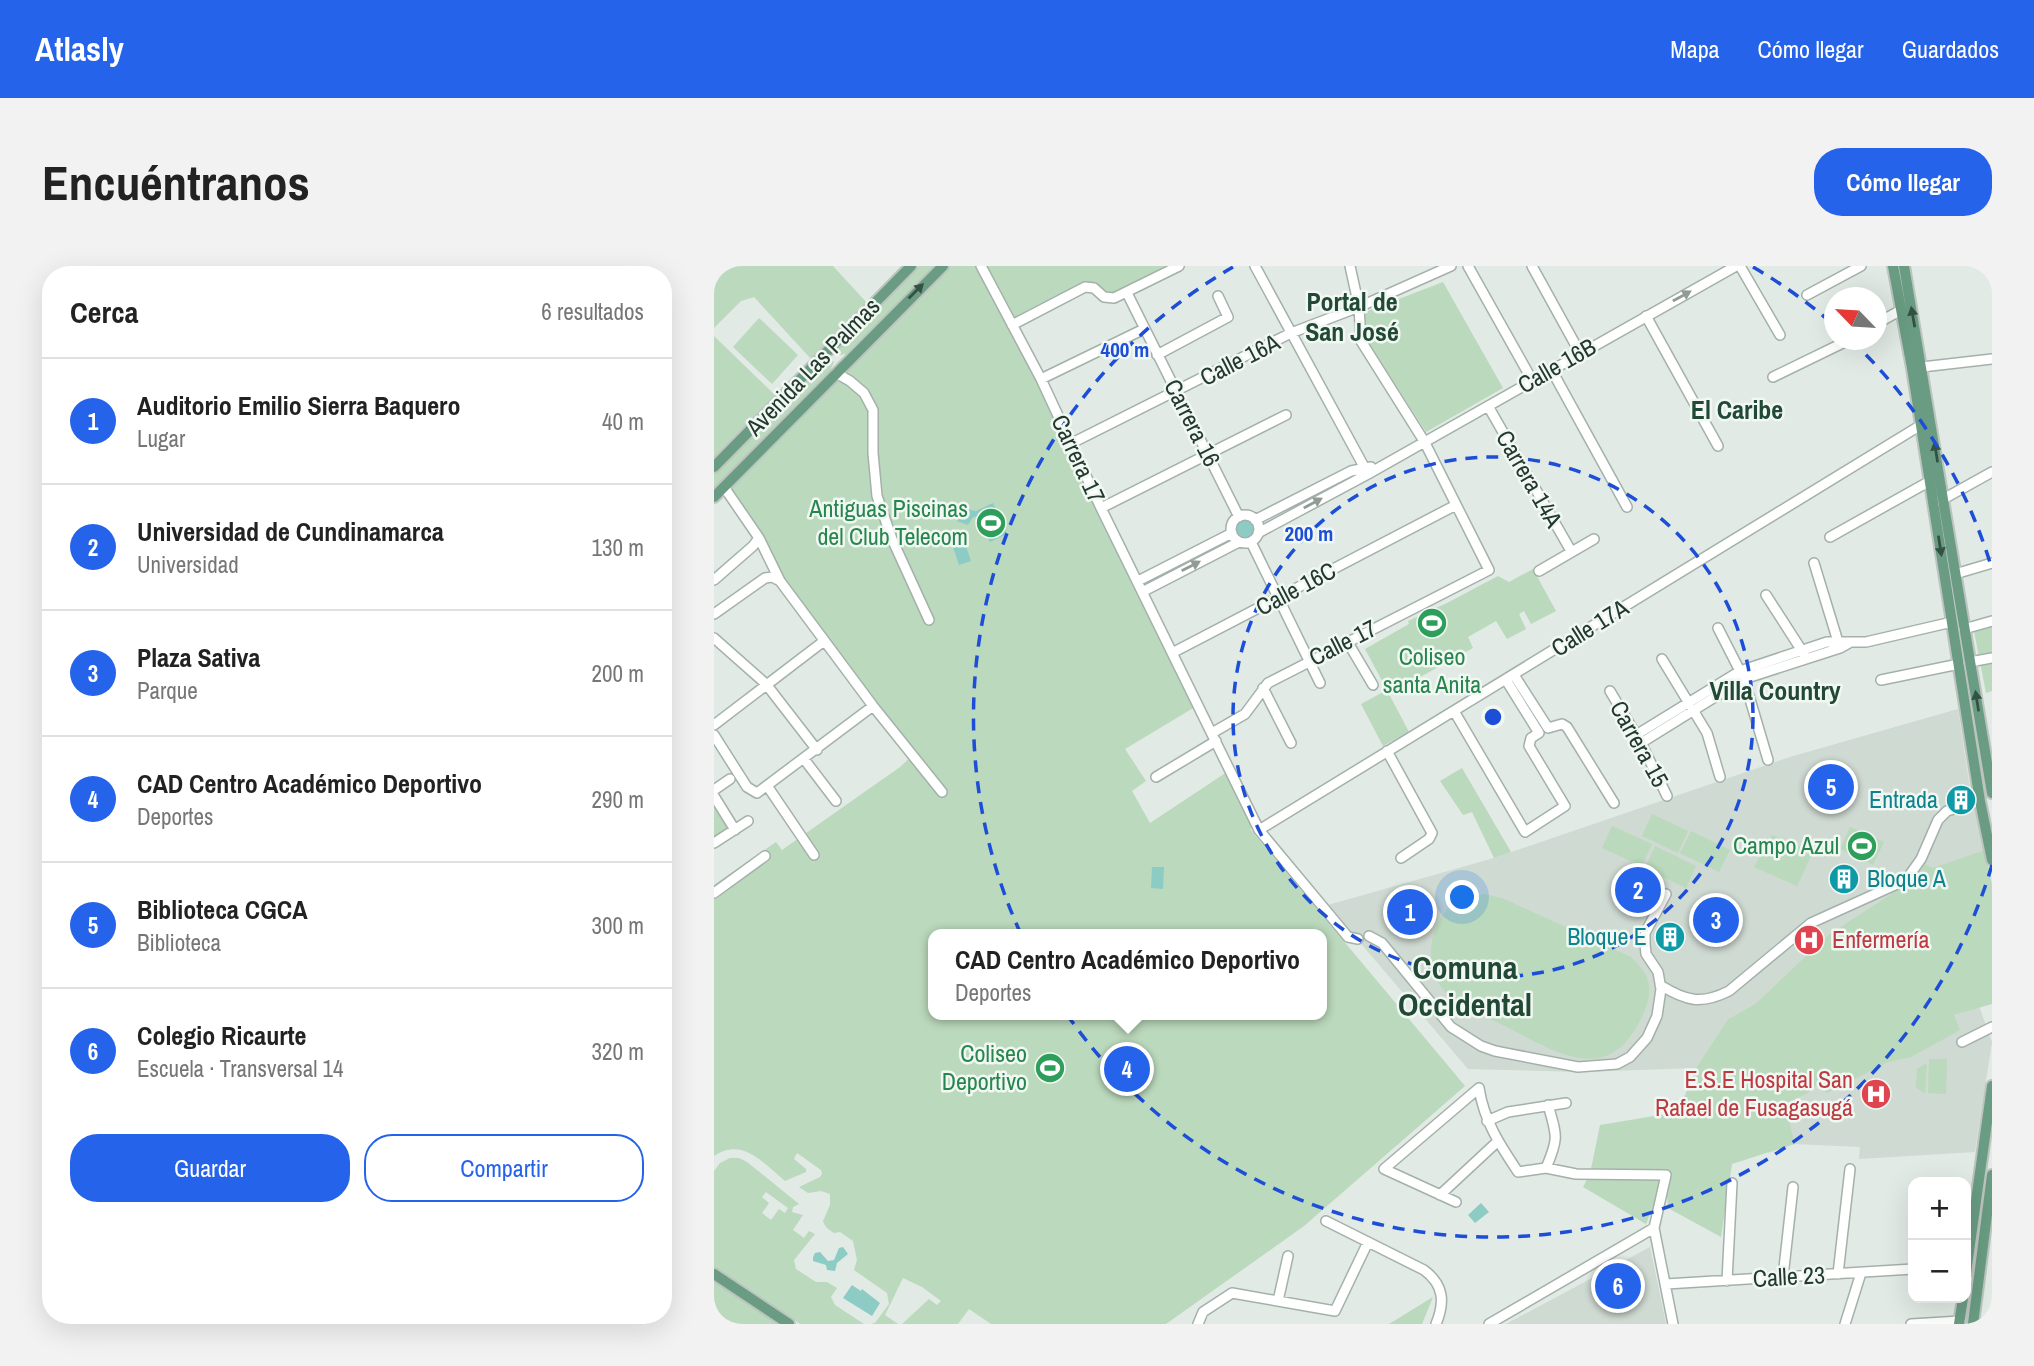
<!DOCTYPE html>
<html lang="es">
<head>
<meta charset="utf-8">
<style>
  body { margin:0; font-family:"Archivo Narrow",sans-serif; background:#f2f2f2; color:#222 }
  .controls { position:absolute; right:21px; bottom:21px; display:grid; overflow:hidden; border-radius:14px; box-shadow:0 7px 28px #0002 }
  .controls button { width:63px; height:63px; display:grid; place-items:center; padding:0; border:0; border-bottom:2px solid #e0e0e0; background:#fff; color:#222; font:35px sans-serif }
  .compass { position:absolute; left:1110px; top:21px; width:63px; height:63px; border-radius:50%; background:#fff; box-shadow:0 7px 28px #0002; rotate:295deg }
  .you { position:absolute; left:749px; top:632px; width:24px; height:24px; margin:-18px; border:5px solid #fff; border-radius:50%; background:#1a73e8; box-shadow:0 0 0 10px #1a73e833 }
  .badge { display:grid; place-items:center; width:46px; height:46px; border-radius:50%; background:#2563eb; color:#fff; font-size:23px; font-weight:700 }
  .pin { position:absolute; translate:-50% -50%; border:4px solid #fff; box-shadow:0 2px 7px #0006 }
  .popup { position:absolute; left:214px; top:663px; width:399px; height:91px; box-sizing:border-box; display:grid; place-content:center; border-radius:14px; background:#fff; filter:drop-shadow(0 2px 5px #0005); font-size:23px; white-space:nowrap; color:#767676 }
  .popup b { font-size:26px; color:#222 }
  .popup::after { content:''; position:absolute; left:50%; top:100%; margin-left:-14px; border:14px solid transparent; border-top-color:#fff }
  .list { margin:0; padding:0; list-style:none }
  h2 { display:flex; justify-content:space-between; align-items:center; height:91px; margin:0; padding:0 28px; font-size:30px }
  h2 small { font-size:23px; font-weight:400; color:#767676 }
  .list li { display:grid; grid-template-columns:46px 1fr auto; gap:21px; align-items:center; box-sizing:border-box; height:126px; padding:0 28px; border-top:2px solid #e0e0e0 }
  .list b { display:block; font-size:26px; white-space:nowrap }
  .list p { margin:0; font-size:23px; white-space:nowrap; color:#767676 }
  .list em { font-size:23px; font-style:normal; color:#767676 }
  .actions { display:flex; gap:14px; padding:21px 28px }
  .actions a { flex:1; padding:16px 0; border:2px solid #2563eb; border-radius:28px; text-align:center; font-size:24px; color:#2563eb }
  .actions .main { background:#2563eb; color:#fff }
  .map { position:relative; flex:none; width:1278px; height:1058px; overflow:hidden; border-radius:28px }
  header { display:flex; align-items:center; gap:42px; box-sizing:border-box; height:98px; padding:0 35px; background:#2563eb; color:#fff }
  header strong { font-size:33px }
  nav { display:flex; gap:38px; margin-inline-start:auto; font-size:24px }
  .intro { display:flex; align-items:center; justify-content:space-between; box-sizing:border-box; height:168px; padding:0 42px }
  h1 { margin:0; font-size:49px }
  .button { padding:18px 32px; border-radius:28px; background:#2563eb; color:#fff; font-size:24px; font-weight:700 }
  main { display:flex; gap:42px; padding:0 42px }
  aside { flex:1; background:#fff; border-radius:28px; box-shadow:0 7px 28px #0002 }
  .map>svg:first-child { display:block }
</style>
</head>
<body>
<header>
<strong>Atlasly</strong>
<nav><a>Mapa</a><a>Cómo llegar</a><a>Guardados</a></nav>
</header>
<div class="intro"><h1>Encuéntranos</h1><a class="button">Cómo llegar</a></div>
<main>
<aside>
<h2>Cerca<small>6 resultados</small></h2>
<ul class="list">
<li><span class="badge">1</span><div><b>Auditorio Emilio Sierra Baquero</b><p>Lugar</p></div><em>40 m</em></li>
<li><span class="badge">2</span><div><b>Universidad de Cundinamarca</b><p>Universidad</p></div><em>130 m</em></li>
<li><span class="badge">3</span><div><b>Plaza Sativa</b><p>Parque</p></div><em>200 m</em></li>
<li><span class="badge">4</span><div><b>CAD Centro Académico Deportivo</b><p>Deportes</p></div><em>290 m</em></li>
<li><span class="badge">5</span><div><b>Biblioteca CGCA</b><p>Biblioteca</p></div><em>300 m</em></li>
<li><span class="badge">6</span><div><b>Colegio Ricaurte</b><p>Escuela · Transversal 14</p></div><em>320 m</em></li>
</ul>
<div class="actions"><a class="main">Guardar</a><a>Compartir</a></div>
</aside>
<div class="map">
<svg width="1278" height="1058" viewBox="0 0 1278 1058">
  <rect width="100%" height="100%" fill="#e1eae4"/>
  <path fill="#cfdad2" d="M 1244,443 L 1255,516 L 1270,584 L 1278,638 L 1132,658 L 1113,670 L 1041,738 L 1014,753 L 982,802 L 868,806 L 754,803 L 614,639 L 780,592 L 1076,491 Z
    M 1265,740 L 1278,776 L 1261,886 L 1145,893 L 1146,881 L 1081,878 L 1054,887 L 1055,778 L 1236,751 Z
    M 936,981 L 952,1058 L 792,1058 Z"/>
  <path fill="#bbd9bc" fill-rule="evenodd" d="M 0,0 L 119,0 L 153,37 L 97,93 L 40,31 L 27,35 L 0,62 Z
    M 205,0 L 221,0 L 132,88 L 125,89 L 125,80 Z
    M 236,0 L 263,0 L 324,114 L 481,441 L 411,483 L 432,515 L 418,525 L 436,557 L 513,506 L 539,560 L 536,563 L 751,820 L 590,960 L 452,1058 L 277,1058 L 255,1043 L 244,1058 L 188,1058 L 215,1033 L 223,1039 L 227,1035 L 208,1021 L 189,1012 L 171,1049 L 184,1058 L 156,1058 L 161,1057 L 175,1038 L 173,1027 L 140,1004 L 143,994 L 139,975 L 126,966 L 120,967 C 115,964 111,961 109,955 L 116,939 L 116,928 L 107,925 L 94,927 L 85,921 L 106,911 L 108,908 L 107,904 L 83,887 L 80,893 L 92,903 L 92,906 L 71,915 C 49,897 29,871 0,890 L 0,619 L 62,576 L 68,584 L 186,501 L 201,487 L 68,311 L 15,224 ZM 219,668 L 607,668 L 607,749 L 219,749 Z
    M 271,0 L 457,0 L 399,29 C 389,28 385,17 374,17 L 299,55 Z
    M 729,16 L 789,122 L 712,166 L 653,74 L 651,46 Z
    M 45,52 L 84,89 L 58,118 L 19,81 Z
    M 0,70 L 62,130 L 0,194 Z
    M 114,93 L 120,96 L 116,105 L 0,224 L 0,208 Z
    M 819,303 L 842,345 L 817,358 L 810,345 L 805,348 L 812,363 L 793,373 L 782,355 L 754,371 L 759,382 L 675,428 L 695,466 L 669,480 L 647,438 L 673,424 L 651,383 L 695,358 L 694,355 L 733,337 L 784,310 L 795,316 Z
    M 1278,359 L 1278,425 L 1272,427 L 1260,365 Z
    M 748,502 L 797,586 L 780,592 L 758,546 L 749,549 L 726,515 Z
    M 0,536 L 17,563 L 0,574 Z
    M 938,548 L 974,565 L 964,587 L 928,570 Z
    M 898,560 L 938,578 L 928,600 L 888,582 Z
    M 1136,561 L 1170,576 L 1159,599 L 1126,583 Z
    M 977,565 L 1016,584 L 1005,606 L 966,587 Z
    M 1058,569 L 1099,586 L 1083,620 L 1040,601 Z
    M 941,580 L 982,600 L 972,622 L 931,602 Z
    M 1271,584 L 1278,619 L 1278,738 L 1240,749 L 1246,764 L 1197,791 L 1174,796 L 1113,827 L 1103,818 L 1094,827 L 1072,837 L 1080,878 L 1018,898 L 1007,971 L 954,942 L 952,915 L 949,914 L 932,958 L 869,921 L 876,908 L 886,859 L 964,846 L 982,802 L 1014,753 L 1041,738 L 1113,670 L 1205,610 L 1210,598 L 1219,602 Z
    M 770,628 L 788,632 L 917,691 C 937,709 940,724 929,748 C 896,823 844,787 791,760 C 771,750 741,740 727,721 C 709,696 716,651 744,635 C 752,631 761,630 770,628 Z
    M 1215,793 L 1233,793 L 1232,828 L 1214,827 Z
    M 1211,798 L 1213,799 L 1211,827 L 1202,822 L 1203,803 Z
    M 16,892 L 25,892 L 33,896 L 85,938 L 79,941 L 78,946 L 89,949 L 79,964 L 90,972 L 95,965 L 101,968 L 80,994 L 82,1003 L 102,1016 L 113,1016 L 123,1022 L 117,1031 L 121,1039 L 150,1058 L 86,1058 L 0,1001 L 0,905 L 6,897 ZM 52,926 L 74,942 L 71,947 L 65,943 L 57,954 L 48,947 L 55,937 L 48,931 Z
    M 0,1014 L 67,1058 L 0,1058 Z
    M 719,1031 L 708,1058 L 675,1058 Z"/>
  <path fill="#8dcbc5" d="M 279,237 L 293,268 L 276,276 L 263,251 L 259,251 L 254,259 L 243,255 L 247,242 L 262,245 Z
    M522 263a9 9 0 1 1 18 0a9 9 0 1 1-18 0Z
    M 251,277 L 257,295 L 245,299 L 239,281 Z
    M 438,601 L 450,601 L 449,623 L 437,622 Z
    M 767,937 L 775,946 L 761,957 L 754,949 Z
    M 129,981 L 134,988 L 123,997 L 121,1005 L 113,1004 L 112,999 L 99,995 L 99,991 L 101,987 L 106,986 L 114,995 L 120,994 L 125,982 Z
    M 138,1019 L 147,1025 L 148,1023 L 166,1037 L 158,1050 L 129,1032 Z"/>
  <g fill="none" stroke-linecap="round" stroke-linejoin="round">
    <g stroke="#a4b1aa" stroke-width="12">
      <path id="minor" d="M 267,0 L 327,113 L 387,242 L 545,564 L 634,671 L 644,673
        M 541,0 L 654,208
        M 754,0 L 818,114
        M 818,0 L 866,87
        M 1026,0 L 1066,69
        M 413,27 L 525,251
        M 1093,29 L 1147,0
        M 932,50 L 1004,180
        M 1162,58 L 1187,44
        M 298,59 L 371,21 L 380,22 L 390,31 L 400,32 L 465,0
        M 443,89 L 514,51 L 504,30
        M 1208,101 L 1278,93
        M 837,103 L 913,241
        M 122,107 L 136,115 L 150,127 L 159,144 L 159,187 L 163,230 L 178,273 L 215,354
        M 1059,111 L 1135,74
        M 327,113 L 430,63
        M 774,140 L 857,285
        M 356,178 L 577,67 L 645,41 L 737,0
        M 1224,236 L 1278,206
        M 387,242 L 572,149
        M517 263a14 14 0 1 1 28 0a14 14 0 1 1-28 0Z
        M 541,254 L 637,205 L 657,201
        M 544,267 L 654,208 L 1022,0
        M 1116,271 L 1216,215
        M 45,272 L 66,315
        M 537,276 L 606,417
        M 1100,297 L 1125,379
        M 825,305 L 880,273
        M 1241,308 L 1278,297
        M 0,314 L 39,280 L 45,272 L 10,221
        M 424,315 L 518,267
        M 430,325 L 525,276
        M 1052,329 L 1090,388
        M 0,348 L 51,312 L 58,311 L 66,315 L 159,440 L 228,526
        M 1004,362 L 1030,413 L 1054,494
        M 1250,363 L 1278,355
        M 0,372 L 52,418 L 103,484
        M 633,375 L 659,419
        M 458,387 L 742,239
        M 948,393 L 993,467 L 1006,511
        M 1256,396 L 1278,392
        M 800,409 L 834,462 L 848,458 L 853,461 L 900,537
        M 1167,414 L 1245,398
        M 549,422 L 577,477
        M 896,425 L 927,477 L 953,530
        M 740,445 L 811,566 L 851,540 L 815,480 L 817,472 L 825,467 L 792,414
        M 0,459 L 110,375
        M 498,467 L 531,448 L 554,417 L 775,304 L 710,175 L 647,75 L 645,41 L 636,0
        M 0,469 L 33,521 L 43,527 L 159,440
        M 922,469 L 1026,405 L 1113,376 L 1152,376 L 1238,356
        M 927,477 L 1030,413 L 1126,382 L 1135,377
        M 673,485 L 718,567 L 715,573 L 687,592
        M 90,493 L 122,535
        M 442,511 L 502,475
        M 54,521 L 100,589
        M 0,524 L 16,513
        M 0,530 L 21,564
        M 545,564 L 1207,159
        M 0,577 L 34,555
        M 0,627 L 51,590
        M 655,670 L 668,677 L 737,761 L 767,780 L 781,785 L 864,801 L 903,798 L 916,791 L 933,772 L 943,750 L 947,723 L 944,706 L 932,688 L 931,678 L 931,667 L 952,628
        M 946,719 C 972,735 987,739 1015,725 L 1097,657 L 1192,614 L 1207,593 L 1224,554 L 1233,545 L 1266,535
        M 1248,776 L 1278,761
        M 773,855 L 794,846 L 852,837
        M 832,902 C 845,872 843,870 834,839
        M 726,929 L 783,876
        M 742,936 L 670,903 L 765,822 C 770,855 786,879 804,906 L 832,902 L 862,908 L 952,909 L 940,962 L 959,1058
        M 612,955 L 710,1004 C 730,1019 731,1036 722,1058
        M 1124,1008 L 1136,903
        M 1069,1011 L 1079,921
        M 1013,1015 L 1018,917
        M 952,1018 L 1199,1003
        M 564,1035 L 574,990
        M 484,1058 L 489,1046 L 518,1027 L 621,1045 L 654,976
        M 775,1058 L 940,962
        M 1131,1058 L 1147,1007
        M 1197,1058 L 1246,1055"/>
    </g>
    <g stroke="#bdc4c0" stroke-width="14">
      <path id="major" d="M 1179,0 L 1198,102 L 1266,535 L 1278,594
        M 1190,0 L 1278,527
        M 0,201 L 197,0
        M 0,231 L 229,0
        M 1252,1007 L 1278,820
        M 0,1008 L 75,1058
        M 1245,1058 L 1249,1032
        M 1259,1058 L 1278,909"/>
    </g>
    <use href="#minor" stroke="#fff" stroke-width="9"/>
    <use href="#major" stroke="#699c82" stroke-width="10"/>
  </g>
  <defs><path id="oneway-solid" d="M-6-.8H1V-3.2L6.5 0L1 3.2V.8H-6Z" transform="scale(1.75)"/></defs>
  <g fill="#345243">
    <use href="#oneway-solid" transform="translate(202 25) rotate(-45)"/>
    <use href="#oneway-solid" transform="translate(1199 51) rotate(-100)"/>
    <use href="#oneway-solid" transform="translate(1222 186) rotate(-99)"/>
    <use href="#oneway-solid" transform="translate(1226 280) rotate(81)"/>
    <use href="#oneway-solid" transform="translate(1263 435) rotate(-99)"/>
  </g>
  <g fill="#919c96">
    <use href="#oneway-solid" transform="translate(968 30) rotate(-29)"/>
    <use href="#oneway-solid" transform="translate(599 237) rotate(-28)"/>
    <use href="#oneway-solid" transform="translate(477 300) rotate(-27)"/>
  </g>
  <g fill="none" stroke="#1d4ed8" stroke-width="3.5" stroke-dasharray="12 9">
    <circle cx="779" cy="451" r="260"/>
    <path d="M1278 599A520 520 0 1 1 519 1M1039 1A520 520 0 0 1 1120 59M1137 74A520 520 0 0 1 1278 303"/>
  </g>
  <defs>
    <g id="stadium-disc" transform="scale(1.575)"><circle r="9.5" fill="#2e9e5b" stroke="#f1f7f2"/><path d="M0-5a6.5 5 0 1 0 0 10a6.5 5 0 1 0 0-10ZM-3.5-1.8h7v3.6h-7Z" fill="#fff"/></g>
    <g id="building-disc" transform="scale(1.575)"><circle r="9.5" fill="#0f9aa8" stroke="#f1f7f2"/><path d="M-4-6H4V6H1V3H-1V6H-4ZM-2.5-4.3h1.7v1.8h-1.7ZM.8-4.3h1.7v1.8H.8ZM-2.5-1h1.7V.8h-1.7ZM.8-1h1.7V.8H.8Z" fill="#fff"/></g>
    <g id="hospital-disc" transform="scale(1.575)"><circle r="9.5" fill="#e0444e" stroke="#f1f7f2"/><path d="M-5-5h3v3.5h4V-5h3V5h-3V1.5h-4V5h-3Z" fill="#fff"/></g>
  </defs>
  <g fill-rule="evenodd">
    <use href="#stadium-disc" x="277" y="257"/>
    <use href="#stadium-disc" x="718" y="357"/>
    <use href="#building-disc" x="1247" y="534"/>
    <use href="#stadium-disc" x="1148" y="580"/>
    <use href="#building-disc" x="1130" y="613"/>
    <use href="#building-disc" x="956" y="671"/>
    <use href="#hospital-disc" x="1095" y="674"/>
    <use href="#stadium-disc" x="336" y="802"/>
    <use href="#hospital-disc" x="1162" y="828"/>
  </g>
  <g text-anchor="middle" stroke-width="5" stroke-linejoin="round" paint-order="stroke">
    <g font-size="24" fill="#23392e" stroke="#f1f7f2">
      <text transform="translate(526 94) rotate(-27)" y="8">Calle 16A</text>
      <text transform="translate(843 100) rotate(-30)" y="8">Calle 16B</text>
      <text transform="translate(99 101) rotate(-46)" y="8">Avenida Las Palmas</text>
      <text transform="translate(478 157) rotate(63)" y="8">Carrera 16</text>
      <text transform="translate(364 193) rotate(65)" y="8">Carrera 17</text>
      <text transform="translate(815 213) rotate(60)" y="8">Carrera 14A</text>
      <text transform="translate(582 323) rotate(-28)" y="8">Calle 16C</text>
      <text transform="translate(876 362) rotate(-32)" y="8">Calle 17A</text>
      <text transform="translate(629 377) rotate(-27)" y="8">Calle 17</text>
      <text transform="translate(925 478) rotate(61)" y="8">Carrera 15</text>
      <text transform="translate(1075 1011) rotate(-3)" y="8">Calle 23</text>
    </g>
    <g font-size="24" fill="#27864d" stroke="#f1f7f2" text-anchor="end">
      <text x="254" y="251">Antiguas Piscinas<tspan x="254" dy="28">del Club Telecom</tspan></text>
      <text x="718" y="399" text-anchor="middle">Coliseo<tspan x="718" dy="28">santa Anita</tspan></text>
      <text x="1125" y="588">Campo Azul</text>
      <text x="313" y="796">Coliseo<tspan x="313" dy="28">Deportivo</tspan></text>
    </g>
    <g font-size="24" fill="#0d838f" stroke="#f1f7f2" text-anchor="end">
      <text x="1224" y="542">Entrada</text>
      <text x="1153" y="621" text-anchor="start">Bloque A</text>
      <text x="933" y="679">Bloque E</text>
    </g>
    <g font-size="24" fill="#be3a42" stroke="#f1f7f2" text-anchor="start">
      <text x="1118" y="682">Enfermería</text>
      <text x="1139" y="822" text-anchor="end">E.S.E Hospital San<tspan x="1139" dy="28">Rafael de Fusagasugá</tspan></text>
    </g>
    <g font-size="26" font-weight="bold" fill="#214935" stroke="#f1f7f2">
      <text x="638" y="45">Portal de<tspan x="638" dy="30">San José</tspan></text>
      <text x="1023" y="153">El Caribe</text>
      <text x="1061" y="434">Villa Country</text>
    </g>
    <g font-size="32" font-weight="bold" fill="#214935" stroke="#f1f7f2">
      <text x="751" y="713">Comuna<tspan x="751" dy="37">Occidental</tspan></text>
    </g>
  </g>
  <circle cx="779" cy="451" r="10" fill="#1d4ed8" stroke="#f1f7f2" stroke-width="3.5"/>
  <g font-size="21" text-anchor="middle" font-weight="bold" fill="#1d4ed8" stroke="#f1f7f2" stroke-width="5" stroke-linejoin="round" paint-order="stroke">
    <text x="411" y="91">400 m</text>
    <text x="595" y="275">200 m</text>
  </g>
</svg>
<div class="controls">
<button>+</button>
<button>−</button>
</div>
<svg class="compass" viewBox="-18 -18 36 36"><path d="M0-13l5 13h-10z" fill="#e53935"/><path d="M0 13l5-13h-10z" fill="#767676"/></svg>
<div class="you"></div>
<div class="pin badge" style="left:696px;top:646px">1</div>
<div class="pin badge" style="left:924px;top:624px">2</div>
<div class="pin badge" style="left:1002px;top:654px">3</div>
<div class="pin badge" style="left:413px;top:803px">4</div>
<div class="popup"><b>CAD Centro Académico Deportivo</b>Deportes</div>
<div class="pin badge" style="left:1117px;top:521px">5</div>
<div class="pin badge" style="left:904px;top:1020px">6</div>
</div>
</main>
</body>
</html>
